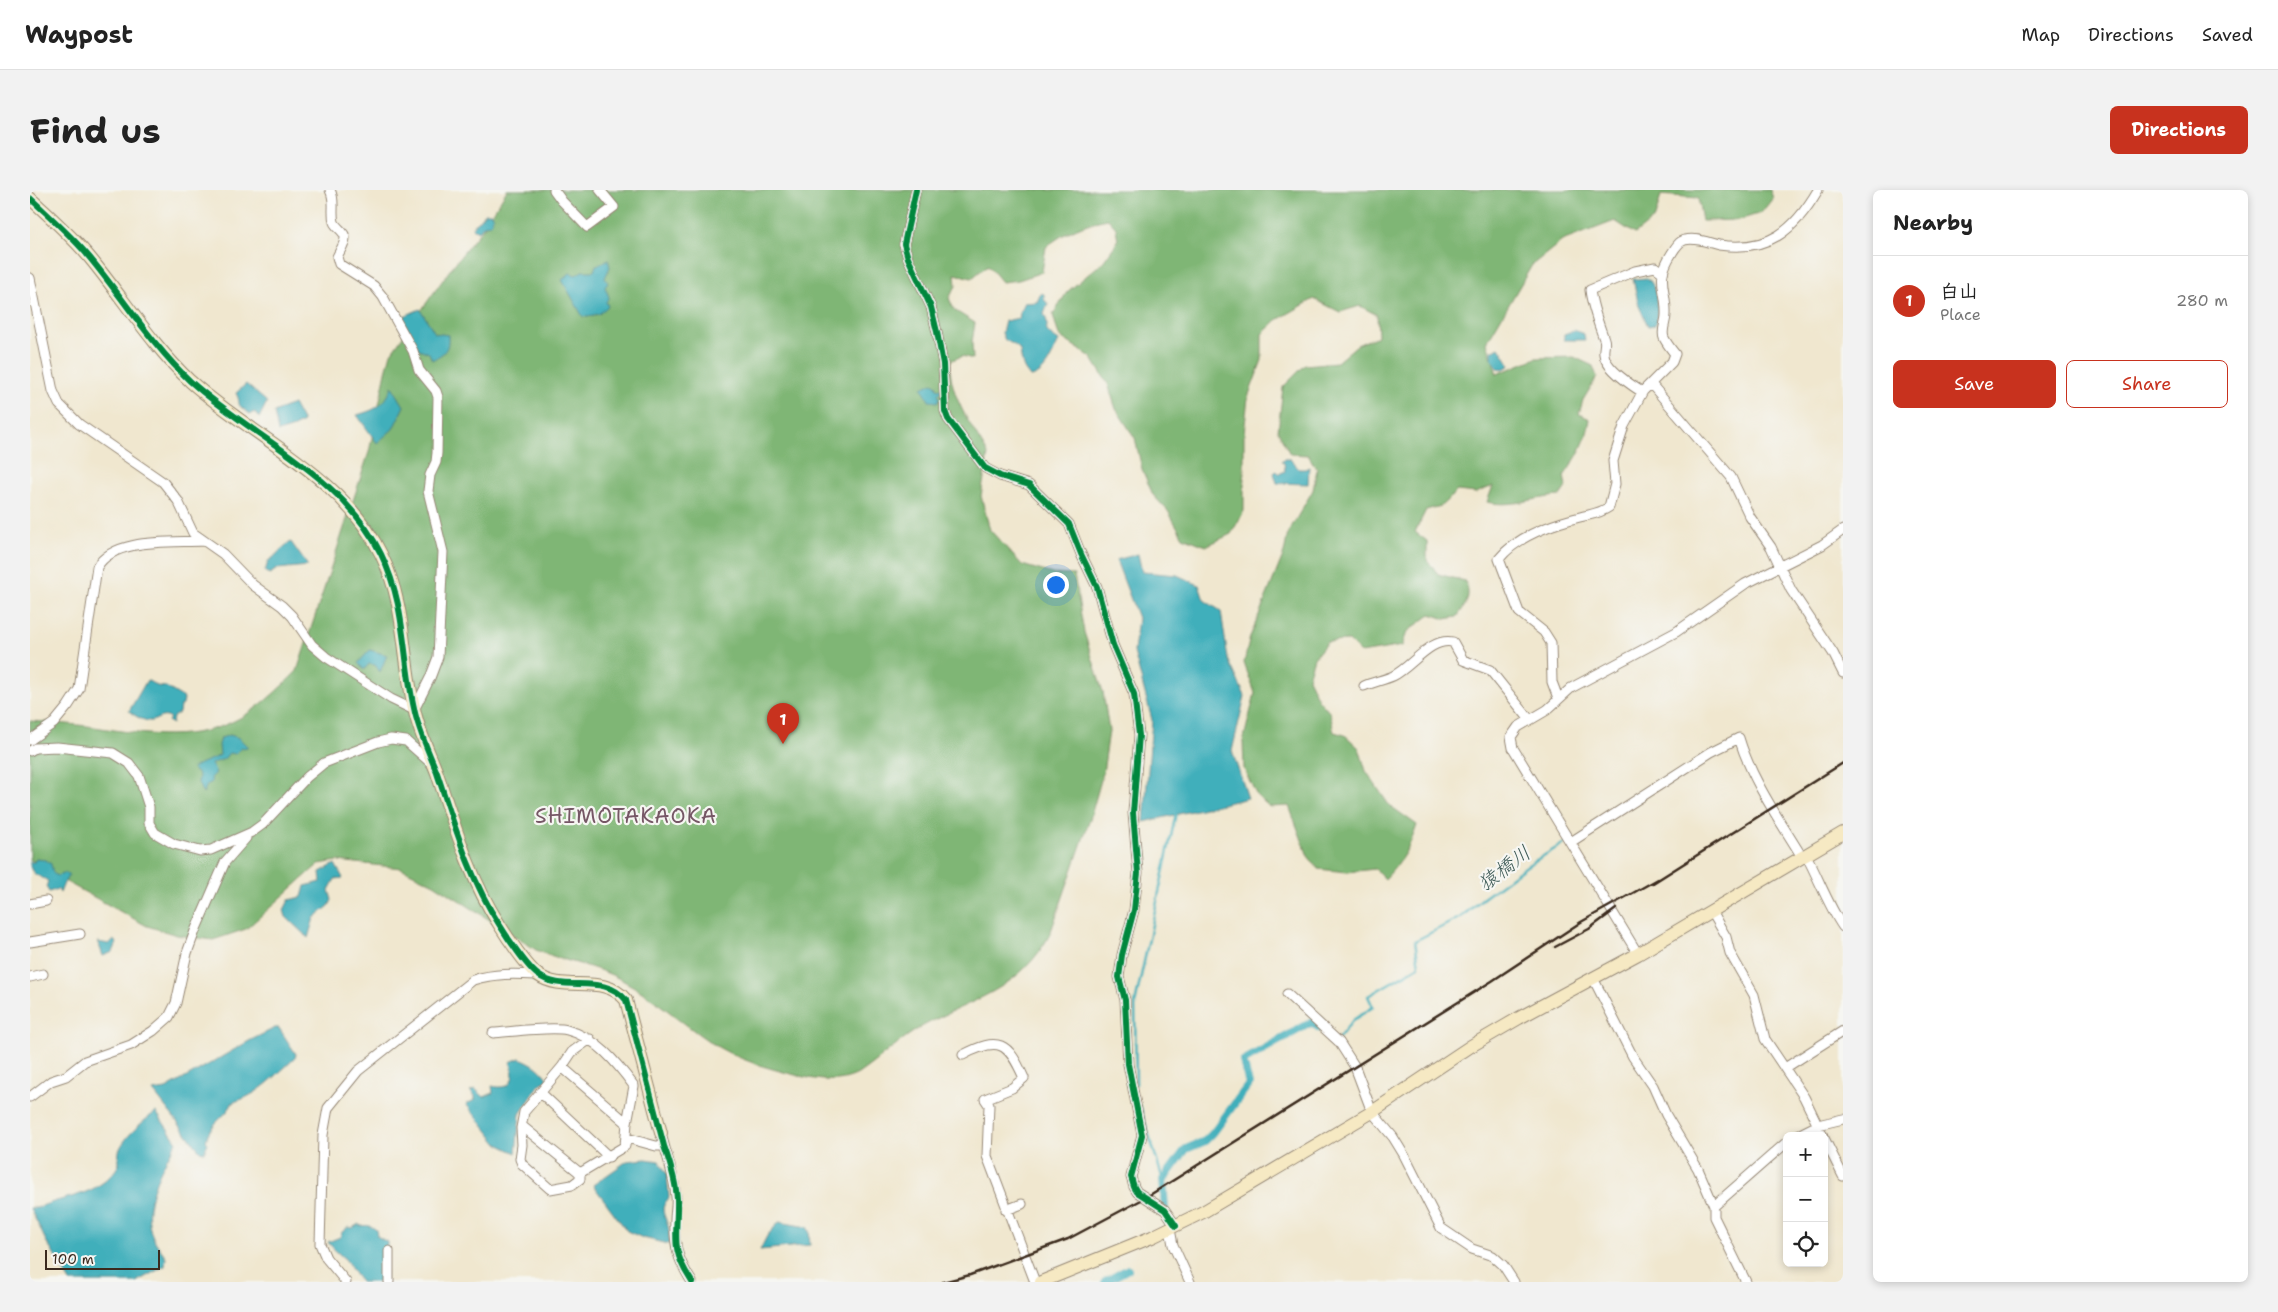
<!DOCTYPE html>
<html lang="en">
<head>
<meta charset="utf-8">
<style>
  body { margin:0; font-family:"Shantell Sans","Klee One",sans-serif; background:#f2f2f2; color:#222 }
  .controls { position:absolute; right:15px; bottom:15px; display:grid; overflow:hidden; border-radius:8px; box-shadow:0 2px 8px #0003 }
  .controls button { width:45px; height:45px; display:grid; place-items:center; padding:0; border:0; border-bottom:1px solid #e0e0e0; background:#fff; color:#222; font:25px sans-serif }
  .scale { position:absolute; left:15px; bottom:12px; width:115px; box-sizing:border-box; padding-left:5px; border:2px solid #3b2a1e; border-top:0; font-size:14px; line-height:18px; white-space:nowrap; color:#3b2a1e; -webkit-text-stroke:4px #f6f6f2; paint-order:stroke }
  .you { position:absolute; left:1025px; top:394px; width:18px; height:18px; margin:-12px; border:4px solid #fff; border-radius:50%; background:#1a73e8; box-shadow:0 0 0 8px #1a73e833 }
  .badge { display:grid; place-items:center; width:32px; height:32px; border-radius:50%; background:#c8321e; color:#fff; font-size:16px; font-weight:700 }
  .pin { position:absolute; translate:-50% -41px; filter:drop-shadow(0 1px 2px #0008) }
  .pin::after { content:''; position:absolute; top:26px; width:18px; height:15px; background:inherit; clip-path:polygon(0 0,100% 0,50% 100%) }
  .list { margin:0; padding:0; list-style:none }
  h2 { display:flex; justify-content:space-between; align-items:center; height:65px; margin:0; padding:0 20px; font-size:21px }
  h2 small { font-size:16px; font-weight:400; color:#767676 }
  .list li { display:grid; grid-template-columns:32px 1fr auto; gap:15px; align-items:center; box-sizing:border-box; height:90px; padding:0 20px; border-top:1px solid #e0e0e0 }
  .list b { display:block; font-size:19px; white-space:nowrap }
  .list p { margin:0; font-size:16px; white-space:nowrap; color:#767676 }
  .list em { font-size:16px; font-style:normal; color:#767676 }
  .actions { display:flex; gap:10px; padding:15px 20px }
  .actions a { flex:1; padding:11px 0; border:1px solid #c8321e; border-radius:8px; text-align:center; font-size:18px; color:#c8321e }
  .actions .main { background:#c8321e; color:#fff }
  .icon { flex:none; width:28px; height:28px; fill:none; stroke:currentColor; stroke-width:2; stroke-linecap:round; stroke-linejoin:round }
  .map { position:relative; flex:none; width:1813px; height:1092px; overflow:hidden; border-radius:8px }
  header { display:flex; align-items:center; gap:30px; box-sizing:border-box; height:70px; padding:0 25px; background:#fff; border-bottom:1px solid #e0e0e0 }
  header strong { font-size:24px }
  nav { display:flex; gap:28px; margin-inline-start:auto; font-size:18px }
  .intro { display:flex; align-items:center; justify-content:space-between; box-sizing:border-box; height:120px; padding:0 30px }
  h1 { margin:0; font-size:35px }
  .button { padding:12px 22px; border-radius:8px; background:#c8321e; color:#fff; font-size:18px; font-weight:700 }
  main { display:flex; gap:30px; padding:0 30px }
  aside { flex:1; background:#fff; border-radius:8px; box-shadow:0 2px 8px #0003 }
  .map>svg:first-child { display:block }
</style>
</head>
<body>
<header>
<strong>Waypost</strong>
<nav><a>Map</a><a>Directions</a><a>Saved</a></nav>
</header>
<div class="intro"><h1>Find us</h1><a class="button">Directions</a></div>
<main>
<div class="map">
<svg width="1813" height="1092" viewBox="0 0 1813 1092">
  <rect width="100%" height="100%" fill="#f6f6f2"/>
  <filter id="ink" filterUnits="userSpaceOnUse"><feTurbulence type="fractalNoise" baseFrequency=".02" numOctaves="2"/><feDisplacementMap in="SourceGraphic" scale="10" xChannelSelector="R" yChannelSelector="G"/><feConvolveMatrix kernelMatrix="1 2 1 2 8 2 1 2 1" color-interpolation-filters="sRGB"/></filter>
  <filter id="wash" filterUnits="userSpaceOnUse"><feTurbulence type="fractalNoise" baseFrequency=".0096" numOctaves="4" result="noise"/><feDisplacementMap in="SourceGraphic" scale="20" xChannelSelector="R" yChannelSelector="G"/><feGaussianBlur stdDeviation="1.12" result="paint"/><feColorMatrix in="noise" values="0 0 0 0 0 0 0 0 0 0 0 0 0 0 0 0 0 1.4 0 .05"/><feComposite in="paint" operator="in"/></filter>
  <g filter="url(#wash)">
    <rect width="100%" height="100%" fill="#f0e7cf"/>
    <path fill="#7fb674" stroke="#5d7049" d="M 477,0 L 1740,0 L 1743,8 L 1731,23 L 1709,30 L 1672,31 L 1668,8 L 1631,5 L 1625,28 L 1605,44 L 1585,31 L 1532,51 L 1502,75 L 1457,152 L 1467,184 L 1506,168 L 1544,167 L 1563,176 L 1567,187 L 1553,210 L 1549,224 L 1560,229 C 1557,251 1547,268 1534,286 L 1536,297 L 1530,306 C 1506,307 1481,318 1457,312 L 1463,296 L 1446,303 L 1427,301 L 1411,316 L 1396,320 L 1385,342 L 1397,351 L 1397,370 L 1408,384 L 1435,391 C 1442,406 1436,415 1427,427 L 1415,429 L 1401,424 L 1377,442 L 1372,456 L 1331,463 L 1319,451 L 1297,452 L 1284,468 L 1278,488 L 1288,509 L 1300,523 L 1304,542 L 1315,545 L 1329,558 L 1336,581 L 1359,615 L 1387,635 C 1380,657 1371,672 1355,689 L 1345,679 L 1317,682 L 1288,679 L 1278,666 L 1259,616 L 1240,617 L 1227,606 L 1214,579 L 1213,552 L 1225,503 L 1214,473 L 1220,447 L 1254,363 L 1258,343 L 1283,300 L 1287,279 L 1278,265 L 1260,264 L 1248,241 L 1253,197 L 1275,175 L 1307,172 L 1327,155 L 1348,146 L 1347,125 L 1330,116 L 1310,122 L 1284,109 L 1247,130 L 1232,144 L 1232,170 L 1218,207 L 1214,244 L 1214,321 L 1201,344 L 1176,356 L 1153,347 L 1138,321 L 1123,305 L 1112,279 L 1105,248 L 1086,219 L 1078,194 L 1061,167 L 1029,146 L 1023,125 L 1037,102 L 1073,72 L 1088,51 L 1086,38 L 1078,29 C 1054,33 1035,42 1016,57 L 1012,82 L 989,90 L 972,92 L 958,75 L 942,88 L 925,84 L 926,96 L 919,108 L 924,120 L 945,133 L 942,152 L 943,169 L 932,166 L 920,171 C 919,206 941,235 958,264 L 951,306 L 960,340 L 992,375 L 1023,384 L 1044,385 L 1054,442 L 1073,502 L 1079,541 L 1073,583 L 1060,629 L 1020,744 C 991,800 944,808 893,836 C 870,849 850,869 828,884 C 809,894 789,890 769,886 C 737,878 707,870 680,852 C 650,832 624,807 592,790 C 565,775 534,772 506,760 L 404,694 L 371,678 L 308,671 L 289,674 L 216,739 L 183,750 L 147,745 L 117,736 L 27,687 L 0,669 L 0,531 C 19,532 38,534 57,536 C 107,543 156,554 204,531 C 228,520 249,499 267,481 L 339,262 L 356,182 L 361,163 L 422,77 L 454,37 Z"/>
    <path fill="#3fafbb" stroke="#3d6c6c" d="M 455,23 L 461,23 L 463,27 L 461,34 L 454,35 L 449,41 L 442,38 Z
      M 578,69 L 580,77 L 575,88 L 578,93 L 575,97 L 579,107 L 576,112 L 578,116 L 569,124 L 553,127 L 532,90 L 540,83 L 546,85 L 552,81 L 564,81 L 566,75 L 571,74 Z
      M 1617,88 C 1628,95 1629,123 1625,135 L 1618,136 L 1609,116 L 1603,89 Z
      M 1011,103 L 1014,104 L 1014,109 L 1018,114 L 1014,124 C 1023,142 1007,136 1029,151 C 1022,164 1016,185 1000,187 C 998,184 994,180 993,176 C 988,158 995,160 975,150 L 972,143 L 975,131 L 989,128 L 990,124 L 989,121 L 992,119 L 994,113 L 1007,112 Z
      M 390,119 L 405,143 L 418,145 C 419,160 415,163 402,170 L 399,163 L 384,157 L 370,132 L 372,127 Z
      M 1545,140 L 1554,144 L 1555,150 L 1534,150 L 1534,144 Z
      M 1469,157 L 1480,175 L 1474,179 L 1467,178 L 1462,168 L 1462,161 Z
      M 902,193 L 906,195 L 907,198 L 914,200 L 908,204 L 910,208 L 908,212 L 899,211 L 892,198 Z
      M 216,194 L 237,212 L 229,228 L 225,222 L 220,224 C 203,212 213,217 206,203 Z
      M 362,196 L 374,216 L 363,239 L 347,253 L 327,225 C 345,220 356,215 362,196 Z
      M 263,214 L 273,232 L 264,237 L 248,242 L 244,222 Z
      M 1254,269 L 1260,269 L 1269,279 L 1275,279 L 1279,277 L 1278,294 L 1247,293 L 1244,283 L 1246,281 L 1249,284 L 1255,281 L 1254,273 L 1251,271 Z
      M 261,352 L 278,376 L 247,379 L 240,384 L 235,382 L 238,371 C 245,368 251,357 261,352 Z
      M 1108,364 L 1112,382 L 1147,385 L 1169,395 L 1174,410 L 1191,421 L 1198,469 L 1215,506 L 1202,561 L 1218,608 L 1114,632 L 1122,530 L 1104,462 L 1108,428 L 1086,370 Z
      M 340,460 L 357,465 L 350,482 L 345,475 L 339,474 L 334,480 L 328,473 Z
      M 117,490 L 127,496 L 136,497 L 154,508 L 153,515 L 150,516 L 149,523 L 143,527 L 142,534 L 138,531 L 140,528 C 131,524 128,530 121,531 C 115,532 103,525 99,521 Z
      M 200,545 L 209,548 L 218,557 L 211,558 L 205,564 L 199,563 L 194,569 L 181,574 L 186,583 L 181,588 L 182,592 L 177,595 L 173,604 L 168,593 L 169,585 L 162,579 C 172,571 180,571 190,565 L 189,555 L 191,548 Z
      M 6,669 L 16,670 L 21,674 L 23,683 L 27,686 L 35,683 L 39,685 L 34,693 L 30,703 L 28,699 L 19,702 L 16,697 L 18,691 C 9,685 0,686 0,672 L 4,672 Z
      M 305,674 L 313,688 L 305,689 L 299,700 L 302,710 L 299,716 L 284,728 L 278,748 L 256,727 L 254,720 L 259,710 L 272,707 L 275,696 L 291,692 L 290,682 Z
      M 83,750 L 87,753 L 83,762 L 73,766 L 68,752 L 79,754 Z
      M 245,838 L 249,838 L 266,864 L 265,868 C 246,885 228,906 203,912 C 197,927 179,933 176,951 L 178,953 L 174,962 L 170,961 L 123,901 L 136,899 L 219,851 Z
      M 490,868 C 502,873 511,878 518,890 L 510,894 L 490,924 L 486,963 L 468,954 L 436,914 L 445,910 L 445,906 L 440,901 L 445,899 L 454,907 L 463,903 L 462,896 C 481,901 487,888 480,872 Z
      M 126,922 L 147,952 C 131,977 109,1018 123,1047 C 126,1054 132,1061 136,1067 L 135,1076 L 106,1092 L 40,1092 L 16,1051 L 0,1018 L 7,1018 C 28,1008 56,1007 75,991 C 80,986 87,980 89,973 C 89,969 88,965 89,961 C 93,948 115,929 126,922 Z
      M 616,969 L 629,971 L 637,984 L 639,1008 C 630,1018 633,1022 637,1033 C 640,1040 639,1047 639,1054 L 613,1048 L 597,1041 L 563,995 L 597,971 Z
      M 749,1032 L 777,1037 L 779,1041 L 780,1055 L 730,1060 L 737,1046 Z
      M 329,1034 L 330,1036 C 337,1035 341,1035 346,1040 L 347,1046 L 357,1052 L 355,1092 L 331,1092 C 325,1086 318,1072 315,1069 C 308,1063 303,1059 298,1052 L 310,1047 L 312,1042 L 318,1037 L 322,1038 Z"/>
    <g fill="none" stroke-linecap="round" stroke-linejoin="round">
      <path stroke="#3fafbb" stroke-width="2.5" d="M 1308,849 L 1323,830 L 1343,817 L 1338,806 L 1389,776 L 1385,751 L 1431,727 L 1452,709 L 1498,675 L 1538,651
        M 1106,894 L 1105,814 L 1146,623
        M 1110,916 L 1133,990"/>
      <path stroke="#3fafbb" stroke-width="8" d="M 1135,1017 L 1133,990 L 1156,959 L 1175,951 L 1183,943 L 1219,894 L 1213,871 L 1282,832 L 1289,838
        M 1075,1092 L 1098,1079"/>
    </g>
  </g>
  <g filter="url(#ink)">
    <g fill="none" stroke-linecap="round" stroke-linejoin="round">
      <g stroke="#968876" stroke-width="11">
        <path id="street" d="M 524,0 L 532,11 L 557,37 L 584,17 L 570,0
          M 886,0 L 874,54 L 878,68 L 901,117 L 907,142 L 913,174 L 915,221 L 918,229 L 955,278 L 970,286 L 999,295 L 1039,334 L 1051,364 L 1067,397 L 1083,455 L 1104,504 L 1109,545 L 1103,623 L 1108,683 L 1104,720 L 1092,765 L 1089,787 L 1095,810 L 1098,874 L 1112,945 L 1101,987 L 1104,997 L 1107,1002 L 1135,1020 L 1146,1036
          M 0,88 L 23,201 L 29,214 L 49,234 L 133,292 L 148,311 L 163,343 L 193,364 L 223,395 L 252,416 L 262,426 L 282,455 L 296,467 L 361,509 L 384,520 L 400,488 L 408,467 L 413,362 L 398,301 L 400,285 L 406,272 L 407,263 L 408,207 L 406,201 L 389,180 L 383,161 L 353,107 L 344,96 L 309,74 L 307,67 C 309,62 315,54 315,48 C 315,41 306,38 304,32 C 301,21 306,11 300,0
          M 1621,194 L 1701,287 L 1720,327 L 1741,357 L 1761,400 L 1803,463 L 1813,483
          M 1612,202 C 1601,195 1575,178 1574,164 C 1573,158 1576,154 1574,149 C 1568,132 1562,117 1560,100 L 1605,81 L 1625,77 L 1632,82
          M 1334,496 C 1343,492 1354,490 1363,486 C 1382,477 1400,447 1423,452 L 1433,470 L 1460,480 L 1500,530
          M 1528,508 L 1522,492 L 1521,453 L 1514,442 L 1489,422 L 1469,369 C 1487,346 1522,334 1550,327 C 1561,324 1569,324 1579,317 L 1585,294 L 1583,271 L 1594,236 L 1613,201 L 1642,172 L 1645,164 C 1641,159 1637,154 1634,148 C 1631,140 1636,133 1636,125 C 1637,97 1624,91 1642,63 C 1645,58 1649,51 1655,50 C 1666,47 1679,53 1689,55 C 1739,62 1764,41 1788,0
          M 0,550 L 24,533 L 38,516 L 49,499 L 67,377 C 84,347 143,353 173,351
          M 0,561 L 5,558 L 27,557 L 83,563 L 99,573 L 109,586 L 119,617 L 119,633 L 125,643 L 144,654 L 170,661 L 181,660 L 222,642 L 233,634 L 277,587 L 294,573 L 348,552 L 361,549 L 376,551 L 403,575
          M 1541,652 L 1681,562 L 1709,548 C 1722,591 1749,629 1772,667
          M 1776,665 C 1789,689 1798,715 1813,737
          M 0,714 L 16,711
          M 1681,721 L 1696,747 L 1700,763 L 1724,805 L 1735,849 L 1774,907 L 1793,946
          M 0,752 L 50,744
          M 1608,764 L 1483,558 L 1481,547 L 1488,537 L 1517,520 L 1541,498 L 1646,442 L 1715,394 L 1792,355 L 1813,340
          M 0,787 L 13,784
          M 1563,788 L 1603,867 L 1623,896 L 1636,925 L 1668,979 L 1684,1016 L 1684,1027 L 1716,1092
          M 1257,804 L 1309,852 L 1325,877 L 1342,922 L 1363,947 L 1374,965 L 1411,1038 L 1442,1059 L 1463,1066 L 1473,1075 L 1484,1092
          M 463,843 C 479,842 524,836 537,840 C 566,847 587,873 604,896 L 597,933 L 595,956 L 550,983 L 550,989 L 542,995 L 520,999 L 492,974 L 490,969 L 492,955 L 491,938 L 494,922 L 532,877 L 542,862 L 560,849
          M 933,865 C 969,846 978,852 994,888 L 982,898 L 955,909 L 959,915 L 957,966 L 1005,1092
          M 532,877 L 597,933
          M 1755,878 L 1813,841
          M 510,902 L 579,967
          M 0,907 L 21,891 L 36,886 L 55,871 L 101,855 L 123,841 L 139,827 L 146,813 L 157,763 L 165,741 L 195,672 L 216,648
          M 492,936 L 550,983
          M 631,943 C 636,964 644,984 646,1007 C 647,1014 645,1022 645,1030 C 644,1057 648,1070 662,1092
          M 1766,946 L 1788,935 L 1813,929
          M 597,948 L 626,956 L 634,956
          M 1794,948 L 1813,986
          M 1684,1016 L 1757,952
          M 976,1020 L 992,1014
          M 1140,1039 L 1143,1055 L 1160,1092
          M 316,1092 L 296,1068 L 290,1054 L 293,945 L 298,918 L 328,881 L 443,790 C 465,783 485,784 508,785
          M 359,1092 L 359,1061"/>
      </g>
      <g stroke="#968876" stroke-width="14">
        <path id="secondary" d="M 0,8 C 21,28 42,46 60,68 C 93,108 122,155 160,191 C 223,248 312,284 351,364 C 376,415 372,464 384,518 C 388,540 399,562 407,583 C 424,634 440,689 469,734 C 477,747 497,777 508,785 C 534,804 573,782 596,810 L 631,943
          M 1011,1092 L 1122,1047 L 1173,1022 L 1342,922 L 1441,856 L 1489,828 L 1608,764 L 1813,643"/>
      </g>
      <use href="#street" stroke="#fff" stroke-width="9"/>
      <use href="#secondary" stroke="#f6e9c3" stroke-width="12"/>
      <path stroke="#3b2a1e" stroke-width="2.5" d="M 1623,693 L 1813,573
        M 1525,757 L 1559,739 L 1586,719
        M 913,1092 L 940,1085 L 1038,1049 L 1115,1008 L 1462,791 L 1551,732 L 1628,689"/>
      <g stroke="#f6f6f2" stroke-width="9">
        <path id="cycleway" d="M 886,0 L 874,54 L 878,68 L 901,117 L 907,142 L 913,174 L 915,221 L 918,229 L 955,278 L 970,286 L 999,295 L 1039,334 L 1051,364 L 1067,397 L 1083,455 L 1104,504 L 1109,545 L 1103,623 L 1108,683 L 1104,720 L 1092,765 L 1089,787 L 1095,810 L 1098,874 L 1112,945 L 1101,987 L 1104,997 L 1107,1002 L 1135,1020 L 1146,1036
          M 0,8 C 21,28 42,46 60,68 C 93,108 122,155 160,191 C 223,248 312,284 351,364 C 376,415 372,464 384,518 C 388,540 399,562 407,583 C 424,634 440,689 469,734 C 477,747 497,777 508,785 C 534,804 573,782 596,810 L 634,956 C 640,973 646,991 647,1009 C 648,1047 639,1057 662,1092"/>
      </g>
      <use href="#cycleway" stroke="#00873e" stroke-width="6"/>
    </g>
  </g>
  <g text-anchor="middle" stroke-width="4.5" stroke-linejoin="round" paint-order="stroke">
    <g font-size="20" font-style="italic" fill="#3c5955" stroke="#f6f6f2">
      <text transform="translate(1474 678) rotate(-37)" y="7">猿橋川</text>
    </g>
    <g font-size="21" letter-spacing="1" fill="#765766" stroke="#f6f6f2">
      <text x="596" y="633">SHIMOTAKAOKA</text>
    </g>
  </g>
</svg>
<div class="controls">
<button>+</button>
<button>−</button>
<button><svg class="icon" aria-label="locate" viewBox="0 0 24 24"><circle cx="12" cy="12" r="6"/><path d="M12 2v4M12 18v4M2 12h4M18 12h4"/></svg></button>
</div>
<div class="scale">100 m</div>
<div class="you"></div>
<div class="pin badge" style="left:753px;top:554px">1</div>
</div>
<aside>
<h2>Nearby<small></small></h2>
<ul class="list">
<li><span class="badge">1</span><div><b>白山</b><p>Place</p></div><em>280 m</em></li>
</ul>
<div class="actions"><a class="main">Save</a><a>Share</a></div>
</aside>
</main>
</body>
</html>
